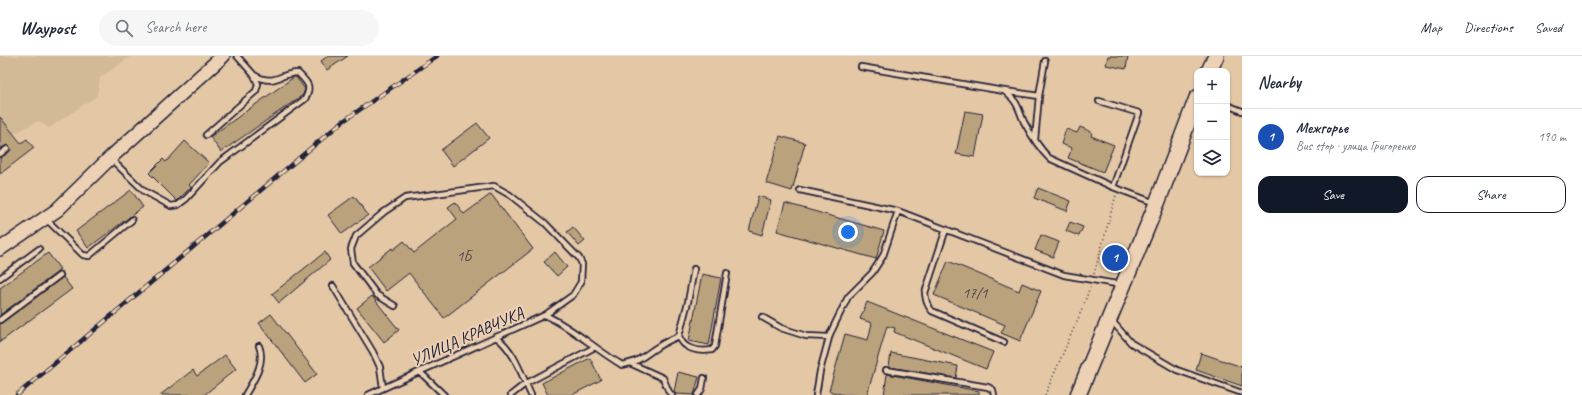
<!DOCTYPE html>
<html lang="en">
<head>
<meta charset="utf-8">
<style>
  body { margin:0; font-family:Caveat,sans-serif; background:#f6f6f7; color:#1f2937 }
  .controls { position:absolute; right:12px; top:12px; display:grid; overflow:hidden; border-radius:8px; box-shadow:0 1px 3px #0004 }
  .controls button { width:36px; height:36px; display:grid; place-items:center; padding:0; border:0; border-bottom:1px solid #e0e1e3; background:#fff; color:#1f2937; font:20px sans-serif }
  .you { position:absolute; left:848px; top:176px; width:14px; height:14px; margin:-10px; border:3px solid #fff; border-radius:50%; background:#1a73e8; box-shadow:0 0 0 6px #1a73e833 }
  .badge { display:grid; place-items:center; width:26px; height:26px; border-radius:50%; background:#111827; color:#fff; font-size:13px; font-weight:700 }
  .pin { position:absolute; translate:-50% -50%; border:2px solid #fff; box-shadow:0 1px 4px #0006 }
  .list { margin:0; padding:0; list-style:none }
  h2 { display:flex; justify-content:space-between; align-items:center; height:52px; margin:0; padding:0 16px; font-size:17px }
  h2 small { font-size:13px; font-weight:400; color:#747a83 }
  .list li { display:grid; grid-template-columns:26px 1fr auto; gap:12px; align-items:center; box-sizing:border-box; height:56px; padding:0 16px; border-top:1px solid #e0e1e3 }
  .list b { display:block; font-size:15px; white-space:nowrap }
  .list p { margin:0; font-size:13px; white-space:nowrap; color:#747a83 }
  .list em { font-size:13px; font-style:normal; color:#747a83 }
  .actions { display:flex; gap:8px; padding:12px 16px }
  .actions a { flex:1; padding:9px 0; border:1px solid #111827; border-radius:12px; text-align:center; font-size:14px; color:#111827 }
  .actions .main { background:#111827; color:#fff }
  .icon { flex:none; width:22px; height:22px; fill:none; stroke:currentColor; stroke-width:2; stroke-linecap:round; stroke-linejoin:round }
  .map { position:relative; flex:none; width:1242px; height:339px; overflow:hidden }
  header { display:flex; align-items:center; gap:24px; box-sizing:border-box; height:56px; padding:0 20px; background:#fff; border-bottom:1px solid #e0e1e3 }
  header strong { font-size:19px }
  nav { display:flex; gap:22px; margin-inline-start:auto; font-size:14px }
  .search { width:280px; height:36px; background:#f6f6f7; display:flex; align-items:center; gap:10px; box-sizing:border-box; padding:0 14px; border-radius:22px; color:#747a83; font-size:15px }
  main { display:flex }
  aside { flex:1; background:#fff }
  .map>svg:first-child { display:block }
</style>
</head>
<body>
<header>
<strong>Waypost</strong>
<div class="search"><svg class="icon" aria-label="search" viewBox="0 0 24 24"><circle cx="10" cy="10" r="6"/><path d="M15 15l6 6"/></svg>Search here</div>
<nav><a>Map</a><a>Directions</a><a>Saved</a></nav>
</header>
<main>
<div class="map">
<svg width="1242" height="339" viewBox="0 0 1242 339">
  <rect width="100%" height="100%" fill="#e4c8a6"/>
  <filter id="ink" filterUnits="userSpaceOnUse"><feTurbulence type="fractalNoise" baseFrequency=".025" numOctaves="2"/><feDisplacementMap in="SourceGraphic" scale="8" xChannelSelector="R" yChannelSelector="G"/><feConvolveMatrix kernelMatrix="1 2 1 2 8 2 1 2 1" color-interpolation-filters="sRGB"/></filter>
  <g filter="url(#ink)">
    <path fill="#d3ba97" d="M 0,0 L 131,0 L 100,22 L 97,40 L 49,72 L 38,65 L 14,78 L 0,89 Z"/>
    <path fill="#baa27c" stroke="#22223b" d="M 328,0 L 348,0 L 327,14 L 321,5 Z
      M 1108,0 L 1128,0 L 1126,13 L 1106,9 Z
      M 294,21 L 296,21 L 305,33 L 303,39 L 221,96 L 210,81 Z
      M 965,55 L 983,58 L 975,101 L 956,98 Z
      M 0,61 L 21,87 L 27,83 L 34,92 L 0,118 L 0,102 L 9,96 L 11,93 L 7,89 L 0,93 Z
      M 477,67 L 489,82 L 453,110 L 441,94 Z
      M 1080,71 L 1092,76 L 1091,80 L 1114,89 L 1103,116 L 1068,102 L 1072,92 L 1061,88 L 1066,73 L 1077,77 Z
      M 780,80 L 805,87 L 792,135 L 766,127 Z
      M 185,85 L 209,107 L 189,129 L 191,131 L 177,145 L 149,117 L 163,103 L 166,106 Z
      M 1038,132 L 1071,145 L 1067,155 L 1034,142 Z
      M 131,134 L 143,151 L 88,192 L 76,175 Z
      M 491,138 L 533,193 L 444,262 L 409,217 L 386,235 L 368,211 L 392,192 L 393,194 L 404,185 L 414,197 L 457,163 L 448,151 L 455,146 L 464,158 Z
      M 354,140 L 368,159 L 342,178 L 328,159 Z
      M 758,140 L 771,144 L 762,179 L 749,175 Z
      M 785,147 L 884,175 L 876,203 L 777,175 Z
      M 1070,166 L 1083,171 L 1079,180 L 1066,175 Z
      M 573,171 L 585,185 L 579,190 L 567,176 Z
      M 1041,179 L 1059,186 L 1053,201 L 1035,194 Z
      M 325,196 L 330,204 L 279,247 L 272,238 Z
      M 555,196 L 567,211 L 557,220 L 544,206 Z
      M 48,197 L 60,213 L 58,214 L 59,215 L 0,259 L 0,232 Z
      M 948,205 L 1019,235 L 1022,227 L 1041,235 L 1020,285 L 1001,277 L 1005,269 L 934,239 Z
      M 702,218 L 721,222 L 709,289 L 689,285 Z
      M 63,221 L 72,233 L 0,286 L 0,268 Z
      M 372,240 L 399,274 L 384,286 L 357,252 Z
      M 867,246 L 993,296 L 986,313 L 894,276 L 895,272 L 887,270 L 867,339 L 844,339 L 829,335 L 845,278 L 868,284 L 872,267 L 860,263 Z
      M 271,258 L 317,318 L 305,327 L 259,267 Z
      M 891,297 L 958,310 L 956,322 L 889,311 Z
      M 1201,297 L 1242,311 L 1242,330 L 1196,314 Z
      M 225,299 L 236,313 L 204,339 L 160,339 L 193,314 L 197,320 Z
      M 590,302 L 601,324 L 572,339 L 548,339 L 542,327 Z
      M 678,316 L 699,321 L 694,339 L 676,338 L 674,336 Z
      M 887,318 L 979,335 L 979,339 L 884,339 Z"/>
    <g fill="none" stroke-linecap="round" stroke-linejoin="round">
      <g stroke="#22223b" stroke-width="8">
        <path id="service" d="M 861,11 L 1004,35 C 1019,47 1017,50 1024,66 C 1031,79 1039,92 1049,102 L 1113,131 L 1155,147
          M 1005,35 L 1039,40 L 1035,84
          M 1039,40 L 1045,5
          M 1099,45 L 1139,57 L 1113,131
          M 1227,49 L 1242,55
          M 206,79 L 256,35 L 258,28 L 254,19 L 237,0
          M 0,98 L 7,93
          M 112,104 L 144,135 L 171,150 L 178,149 L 186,143 L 220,106 L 305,43 C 312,30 308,27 298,17 C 279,17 275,31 254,19
          M 800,134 L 898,155 L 1064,219 L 1122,229
          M 46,163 L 83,199 L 89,200 L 132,164
          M 946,173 L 925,237 C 926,245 927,249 932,255 L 1004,286
          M 0,222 L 39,193
          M 333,230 L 373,296 L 380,311 L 383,332
          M 545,259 C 573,272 595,293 622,309 C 640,306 644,299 659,290 C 665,286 672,283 679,280 L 688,246 L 694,213
          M 762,261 L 781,272 L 806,280 L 829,281
          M 0,264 L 60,219
          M 1112,265 L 1131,287 L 1177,314 L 1242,337
          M 679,280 C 683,294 700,296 712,294 L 715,290 L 727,217
          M 496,281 C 515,295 521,318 531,339
          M 632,308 L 663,322 L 669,336 L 672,339
          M 886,314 L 988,331 L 993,334 L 994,339
          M 420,316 L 444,339
          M 245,339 C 253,325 266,307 259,290
          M 368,339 L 545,259 L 573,239 L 581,226 L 582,208 L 579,202 L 545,167 L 510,139 L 494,130 L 405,142 L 384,156 L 356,180 L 351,193 L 353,207 L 377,239 L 395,250
          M 511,339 L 525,328 L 595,291
          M 698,339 L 702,333 L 704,322
          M 816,339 L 820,315 L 830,278 L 848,241 L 872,217 L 883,200 L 898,155"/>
      </g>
      <g stroke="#22223b" stroke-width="16">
        <path id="secondary" d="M 0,193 L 57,154 L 110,102 L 223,0"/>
      </g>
      <g stroke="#22223b" stroke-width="18">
        <path id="primary" d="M 1209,15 L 1216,0
          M 1078,339 L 1157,147 L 1197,42"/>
      </g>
      <path stroke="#22223b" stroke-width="1.5" stroke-dasharray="1 3" stroke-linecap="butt" d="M 1094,218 L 1116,139
        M 1045,339 L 1083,251 L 1090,231"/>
      <use href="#service" stroke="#edd1b4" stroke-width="4.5"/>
      <use href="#secondary" stroke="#edd1b4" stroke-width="13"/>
      <use href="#primary" stroke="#edd1b4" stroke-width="15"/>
      <g stroke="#22223b" stroke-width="4.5">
        <path id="rail" d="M 17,339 L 342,66 L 437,0"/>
      </g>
      <use href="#rail" stroke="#edd1b4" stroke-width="3" stroke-dasharray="9" stroke-linecap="butt"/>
    </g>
  </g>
  <g text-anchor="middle" stroke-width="4" stroke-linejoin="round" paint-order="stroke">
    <g font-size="15" fill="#48424b">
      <text x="464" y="205">1Б</text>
      <text x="975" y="242">17/1</text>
    </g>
    <g font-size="17" fill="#22223b" stroke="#edd1b4">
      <text transform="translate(467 280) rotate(-24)" y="6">УЛИЦА КРАВЧУКА</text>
    </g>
  </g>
</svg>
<div class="controls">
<button>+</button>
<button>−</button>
<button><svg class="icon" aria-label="layers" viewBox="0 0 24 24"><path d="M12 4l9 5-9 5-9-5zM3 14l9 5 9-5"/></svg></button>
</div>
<div class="you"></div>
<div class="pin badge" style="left:1115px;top:202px;background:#1a4fb4">1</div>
</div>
<aside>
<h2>Nearby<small></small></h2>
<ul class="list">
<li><span class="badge" style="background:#1a4fb4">1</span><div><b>Межгорье</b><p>Bus stop · улица Григоренко</p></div><em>190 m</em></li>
</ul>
<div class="actions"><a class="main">Save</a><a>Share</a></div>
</aside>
</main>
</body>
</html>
